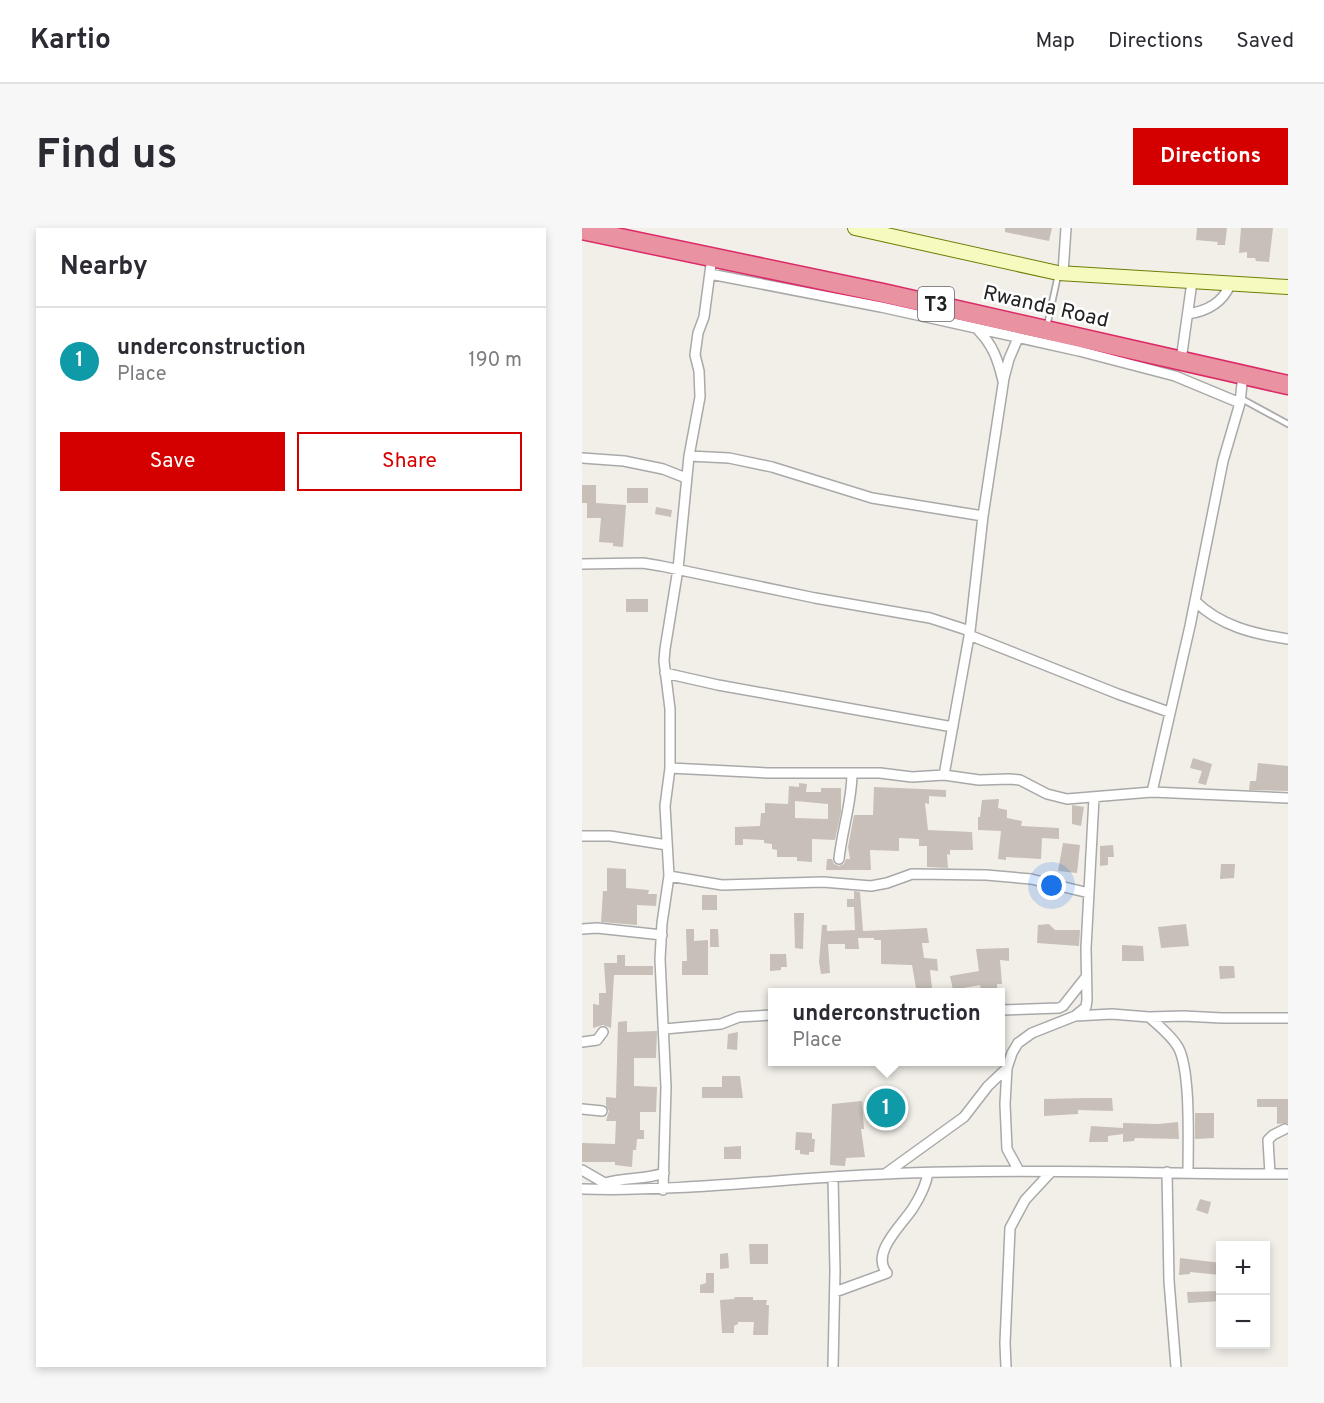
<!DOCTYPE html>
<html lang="en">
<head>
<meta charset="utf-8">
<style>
  body { margin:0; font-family:Overpass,sans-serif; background:#f7f7f7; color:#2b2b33 }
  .controls { position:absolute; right:18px; bottom:18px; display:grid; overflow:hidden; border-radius:0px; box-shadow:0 3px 9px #0003 }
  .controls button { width:54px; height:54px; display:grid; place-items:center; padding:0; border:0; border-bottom:2px solid #e1e1e2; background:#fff; color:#2b2b33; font:30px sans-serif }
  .you { position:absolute; left:470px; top:658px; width:21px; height:21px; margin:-15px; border:4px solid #fff; border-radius:50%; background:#1a73e8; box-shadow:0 0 0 9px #1a73e833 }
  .badge { display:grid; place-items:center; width:39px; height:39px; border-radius:50%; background:#d40000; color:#fff; font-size:20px; font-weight:700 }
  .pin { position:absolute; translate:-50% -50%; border:3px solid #fff; box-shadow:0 2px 6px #0006 }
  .popup { position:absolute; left:186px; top:760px; width:237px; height:78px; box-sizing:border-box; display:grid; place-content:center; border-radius:0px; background:#fff; filter:drop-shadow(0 2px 4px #0005); font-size:20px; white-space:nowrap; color:#7c7c81 }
  .popup b { font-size:22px; color:#2b2b33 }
  .popup::after { content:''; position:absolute; left:50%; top:100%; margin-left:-12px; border:12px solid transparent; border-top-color:#fff }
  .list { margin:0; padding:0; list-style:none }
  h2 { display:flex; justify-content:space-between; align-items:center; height:78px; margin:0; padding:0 24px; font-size:26px }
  h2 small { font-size:20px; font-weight:400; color:#7c7c81 }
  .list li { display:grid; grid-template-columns:39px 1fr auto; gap:18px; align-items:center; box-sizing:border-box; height:108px; padding:0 24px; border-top:2px solid #e1e1e2 }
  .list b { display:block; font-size:22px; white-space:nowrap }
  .list p { margin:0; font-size:20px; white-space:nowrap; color:#7c7c81 }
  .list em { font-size:20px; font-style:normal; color:#7c7c81 }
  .actions { display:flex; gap:12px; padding:18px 24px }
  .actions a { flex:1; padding:14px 0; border:2px solid #d40000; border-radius:0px; text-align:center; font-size:21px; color:#d40000 }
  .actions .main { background:#d40000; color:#fff }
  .map { position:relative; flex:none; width:706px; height:1139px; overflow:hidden; border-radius:0px }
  header { display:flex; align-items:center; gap:36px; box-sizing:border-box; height:84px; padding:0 30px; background:#fff; border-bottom:2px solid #e1e1e2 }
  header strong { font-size:28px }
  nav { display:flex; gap:33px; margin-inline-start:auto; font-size:21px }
  .intro { display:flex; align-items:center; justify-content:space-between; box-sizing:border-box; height:144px; padding:0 36px }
  h1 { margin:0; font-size:42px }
  .button { padding:15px 27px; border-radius:0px; background:#d40000; color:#fff; font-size:21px; font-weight:700 }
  main { display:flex; gap:36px; padding:0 36px }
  aside { flex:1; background:#fff; border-radius:0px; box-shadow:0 3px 9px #0003 }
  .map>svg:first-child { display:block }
</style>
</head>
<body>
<header>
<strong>Kartio</strong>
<nav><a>Map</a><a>Directions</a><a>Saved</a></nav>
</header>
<div class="intro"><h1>Find us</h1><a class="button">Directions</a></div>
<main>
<aside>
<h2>Nearby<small></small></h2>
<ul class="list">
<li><span class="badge" style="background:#0f9aa8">1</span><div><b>underconstruction</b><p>Place</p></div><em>190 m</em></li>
</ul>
<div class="actions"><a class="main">Save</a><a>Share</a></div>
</aside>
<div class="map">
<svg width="706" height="1139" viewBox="0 0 706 1139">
  <rect width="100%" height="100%" fill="#f2efe9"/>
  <path fill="#c7bfb8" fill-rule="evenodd" d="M 423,0 L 470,0 L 467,13 L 423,4 Z
    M 615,0 L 645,0 L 643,17 L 635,17 L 636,14 L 614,12 Z
    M 659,0 L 691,0 L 687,34 L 674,33 L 673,30 L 665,30 L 665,24 L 657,25 Z
    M 0,257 L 14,257 L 14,275 L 44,277 L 41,319 L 31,318 L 31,315 L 17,314 L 19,290 L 5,290 L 5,275 L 0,275 Z
    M 45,260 L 66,260 L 66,275 L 45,275 Z
    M 74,279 L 90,282 L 89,289 L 73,286 Z
    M 44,371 L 66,371 L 66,384 L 44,384 Z
    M 611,530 L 630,536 L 624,557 L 616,555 L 620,543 L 608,540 Z
    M 676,535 L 706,538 L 706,563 L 667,562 L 668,553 L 674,553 Z
    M 217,555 L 225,556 L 224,564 L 239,564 L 239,560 L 259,560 L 259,584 L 253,612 L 230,611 L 230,634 L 215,633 L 215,629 L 195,629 L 195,622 L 190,621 L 190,616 L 182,615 L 182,612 L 161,611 L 161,617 L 153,617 L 153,599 L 178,598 L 179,585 L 183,585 L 183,575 L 206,576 L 207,558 L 217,559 ZM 213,573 L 246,576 L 246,591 L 213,590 Z
    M 292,559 L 364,562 L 364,569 L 347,568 L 347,576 L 343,575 L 346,602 L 390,604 L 391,622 L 368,622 L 368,627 L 365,626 L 366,640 L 345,639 L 345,618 L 337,618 L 337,611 L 317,610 L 317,623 L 288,622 L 289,642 L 244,642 L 245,631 L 250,631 L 252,636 L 257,638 L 262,636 L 264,631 L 268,631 L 266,619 L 272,587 L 291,587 Z
    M 417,571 L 416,580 L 425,582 L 425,590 L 440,593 L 439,598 L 477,600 L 477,611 L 460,610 L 459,631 L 424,629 L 424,632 L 416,631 L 419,603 L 396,602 L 396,589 L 398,589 L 400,572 Z
    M 490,577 L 502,579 L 499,598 L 490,596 Z
    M 481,615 L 498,617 L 495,645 L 476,643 Z
    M 531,617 L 532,629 L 526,629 L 526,637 L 518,638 L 518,618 Z
    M 639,636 L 653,636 L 652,650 L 638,651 Z
    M 25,640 L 44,641 L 44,660 L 67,662 L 66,666 L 75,666 L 74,678 L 55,677 L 55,697 L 19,694 L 21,663 L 25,663 Z
    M 272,663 L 278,664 L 281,703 L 345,700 L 347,715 L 340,715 L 342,730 L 355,731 L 356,743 L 348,742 L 350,760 L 334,760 L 330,737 L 299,736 L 299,712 L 292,712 L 292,710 L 276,710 L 277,721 L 263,721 L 263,716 L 246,716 L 248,745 L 239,746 L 237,734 L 240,697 L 245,697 L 245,703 L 273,702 L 272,679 L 265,679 L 265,671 L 272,671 Z
    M 120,667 L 135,667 L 135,682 L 120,682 Z
    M 212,685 L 222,685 L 221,721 L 213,720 Z
    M 467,696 L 473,702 L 498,702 L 497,718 L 455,715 L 456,697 Z
    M 604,696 L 607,718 L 579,720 L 576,699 Z
    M 104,701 L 112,701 L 112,713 L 126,712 L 126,747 L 100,747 L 100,733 L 105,733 Z
    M 128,701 L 136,701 L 137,719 L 128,719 Z
    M 540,717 L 561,718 L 562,733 L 540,733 Z
    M 427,720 L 427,733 L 418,732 L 420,756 L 415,756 L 415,763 L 399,762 L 398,757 L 371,762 L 368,748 L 397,743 L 394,721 Z
    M 188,726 L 204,726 L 205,739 L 199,739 L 199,742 L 188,743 Z
    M 35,727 L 43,727 L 43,738 L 71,738 L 71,747 L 32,747 L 29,800 L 21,797 L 11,800 L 11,776 L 17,777 L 17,765 L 24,765 L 22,735 L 35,735 Z
    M 637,738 L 652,738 L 653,750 L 638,751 Z
    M 45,793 L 45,804 L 75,803 L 74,830 L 52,830 L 52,858 L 75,859 L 74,884 L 58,884 L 58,902 L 62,902 L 62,911 L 55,911 L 54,922 L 51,922 L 50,939 L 33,937 L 33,934 L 0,934 L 0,915 L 33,916 L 34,893 L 24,893 L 27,883 L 24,878 L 24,869 L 34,870 L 36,794 Z
    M 156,804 L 155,822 L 145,821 L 146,806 Z
    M 140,848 L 158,848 L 161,870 L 120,870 L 120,859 L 140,859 Z
    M 505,870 L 530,870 L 531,883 L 496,882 L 496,886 L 462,888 L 462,871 Z
    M 675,871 L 706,871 L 706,895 L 695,896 L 695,879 L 675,879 Z
    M 316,872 L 313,898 L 297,899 L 297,888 L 294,887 L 294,874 Z
    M 280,873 L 282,901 L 279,901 L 283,929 L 264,930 L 263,938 L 248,937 L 250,876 Z
    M 613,885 L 632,885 L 632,910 L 613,911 Z
    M 596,894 L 597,911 L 553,910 L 552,913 L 541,914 L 541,906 L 526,908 L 526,914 L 507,914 L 509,898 L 541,900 L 541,895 L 576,896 Z
    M 214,904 L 230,905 L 230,911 L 233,911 L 232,924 L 227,924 L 227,927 L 218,926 L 218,922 L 213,922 Z
    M 159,918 L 159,931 L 142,931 L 142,919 Z
    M 618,971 L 629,974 L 626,986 L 614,982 Z
    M 167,1016 L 186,1016 L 186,1036 L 168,1036 Z
    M 146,1025 L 147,1040 L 138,1041 L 138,1026 Z
    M 598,1030 L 639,1035 L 639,1047 L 608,1044 L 608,1046 L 597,1047 Z
    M 124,1045 L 132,1045 L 132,1065 L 118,1065 L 118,1057 L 124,1055 Z
    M 639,1063 L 639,1073 L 606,1075 L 605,1064 Z
    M 153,1069 L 171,1069 L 171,1072 L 185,1072 L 184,1077 L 187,1077 L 186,1107 L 171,1107 L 172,1094 L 156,1094 L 156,1096 L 152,1098 L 152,1105 L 140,1105 L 138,1072 L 152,1071 Z"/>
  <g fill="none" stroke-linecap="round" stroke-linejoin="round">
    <g stroke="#a9a9a9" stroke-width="8">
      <path id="lane" d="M 465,98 L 476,47
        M 658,170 L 706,196"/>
    </g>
    <g stroke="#a9a9a9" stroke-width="12">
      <path id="street" d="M 481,45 L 484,0
        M 128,46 L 299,79 L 497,123 L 593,148 L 658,175
        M 606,86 C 626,83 640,75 648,57
        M 396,102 C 411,117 416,132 421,153
        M 599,132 L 610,54
        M 107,228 L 147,230 L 190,239 L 290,270 L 401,288
        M 0,230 L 42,233 L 81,241 L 104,250
        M 0,336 L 61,335 L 79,338 L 233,370 L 348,390 L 388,403
        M 613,373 C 638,398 672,406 706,411
        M 387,407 L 536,466 L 587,484
        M 83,445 L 136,457 L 371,499
        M 88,540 L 186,545 L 298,545 L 330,549 L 362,547 L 397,552 L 427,551 L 438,552 L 465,566 L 485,571 L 570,564 L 706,570
        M 362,547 L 388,403 L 401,288 L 422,150 L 427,131 L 436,110
        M 570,564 L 608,398 L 641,233 L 658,175 L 661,146
        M 0,608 L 28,608 L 85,617
        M 257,631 C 260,602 270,574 270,545
        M 87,648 L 140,657 L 241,654 L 289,658 L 305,655 L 330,646 L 404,647 L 449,651 L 507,665
        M 0,701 L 15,700 L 80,707
        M 418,782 L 477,780 L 481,778 L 504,749
        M 493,788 L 530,786 L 567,789 L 601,788 L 640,790 L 706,790
        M 567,789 C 577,798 589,807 596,819 C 609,842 606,916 606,945
        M 82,801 L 139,796 L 157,789 L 190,787
        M 0,814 L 15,812 L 21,804
        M 425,840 L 423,876 L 425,921 L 437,943
        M 0,881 L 20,883
        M 0,942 L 26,957
        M 585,944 L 587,1053 L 594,1139
        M 303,946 L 382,889 L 406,858 L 425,840 L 430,825 L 436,815 L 450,805 L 493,788 L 504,779 L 505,772 L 504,720 L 512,570
        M 688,946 L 686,912 L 691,907 L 703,901
        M 251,949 L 253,1043 L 251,1139
        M 24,955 C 43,949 63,952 82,945
        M 0,961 C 102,964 202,950 303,946 C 437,940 572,946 706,946
        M 81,962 L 84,859 L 78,731 L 80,695 L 87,648 L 83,578 L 88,540 L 88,481 L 82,433 L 83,421 L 96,341 L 107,228 L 118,169 L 117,143 L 113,127 L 116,105 L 122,89 L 130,29
        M 253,1064 L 305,1045 C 288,1025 320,997 331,980 C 338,969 344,957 346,945
        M 424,1139 L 423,1115 L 428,1000 L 443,972 L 469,944"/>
    </g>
    <g stroke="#707d05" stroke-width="16">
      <path id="secondary" d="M 273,0 L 476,45 L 706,59"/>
    </g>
    <g stroke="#dc2a67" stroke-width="21">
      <path id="highway" d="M 0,2 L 301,65 L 706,157"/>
    </g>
    <use href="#lane" stroke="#fff" stroke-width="4.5"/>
    <use href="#street" stroke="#fff" stroke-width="9"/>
    <use href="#secondary" stroke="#f7fabf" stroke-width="14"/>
    <use href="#highway" stroke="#e892a2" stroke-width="18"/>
  </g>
  <g text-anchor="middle" stroke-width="5" stroke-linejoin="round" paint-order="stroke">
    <rect fill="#fff" stroke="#646464" stroke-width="1.5" x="336" y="59" width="36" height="34" rx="4.5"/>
    <g font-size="20" font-weight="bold" fill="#222">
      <text x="354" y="83">T3</text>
    </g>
    <g font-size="21" fill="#222" stroke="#fff">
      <text transform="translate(464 78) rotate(13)" y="7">Rwanda Road</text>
    </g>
  </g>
</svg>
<div class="controls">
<button>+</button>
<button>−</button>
</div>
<div class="you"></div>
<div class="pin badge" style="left:304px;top:880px;background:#0f9aa8">1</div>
<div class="popup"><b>underconstruction</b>Place</div>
</div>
</main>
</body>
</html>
